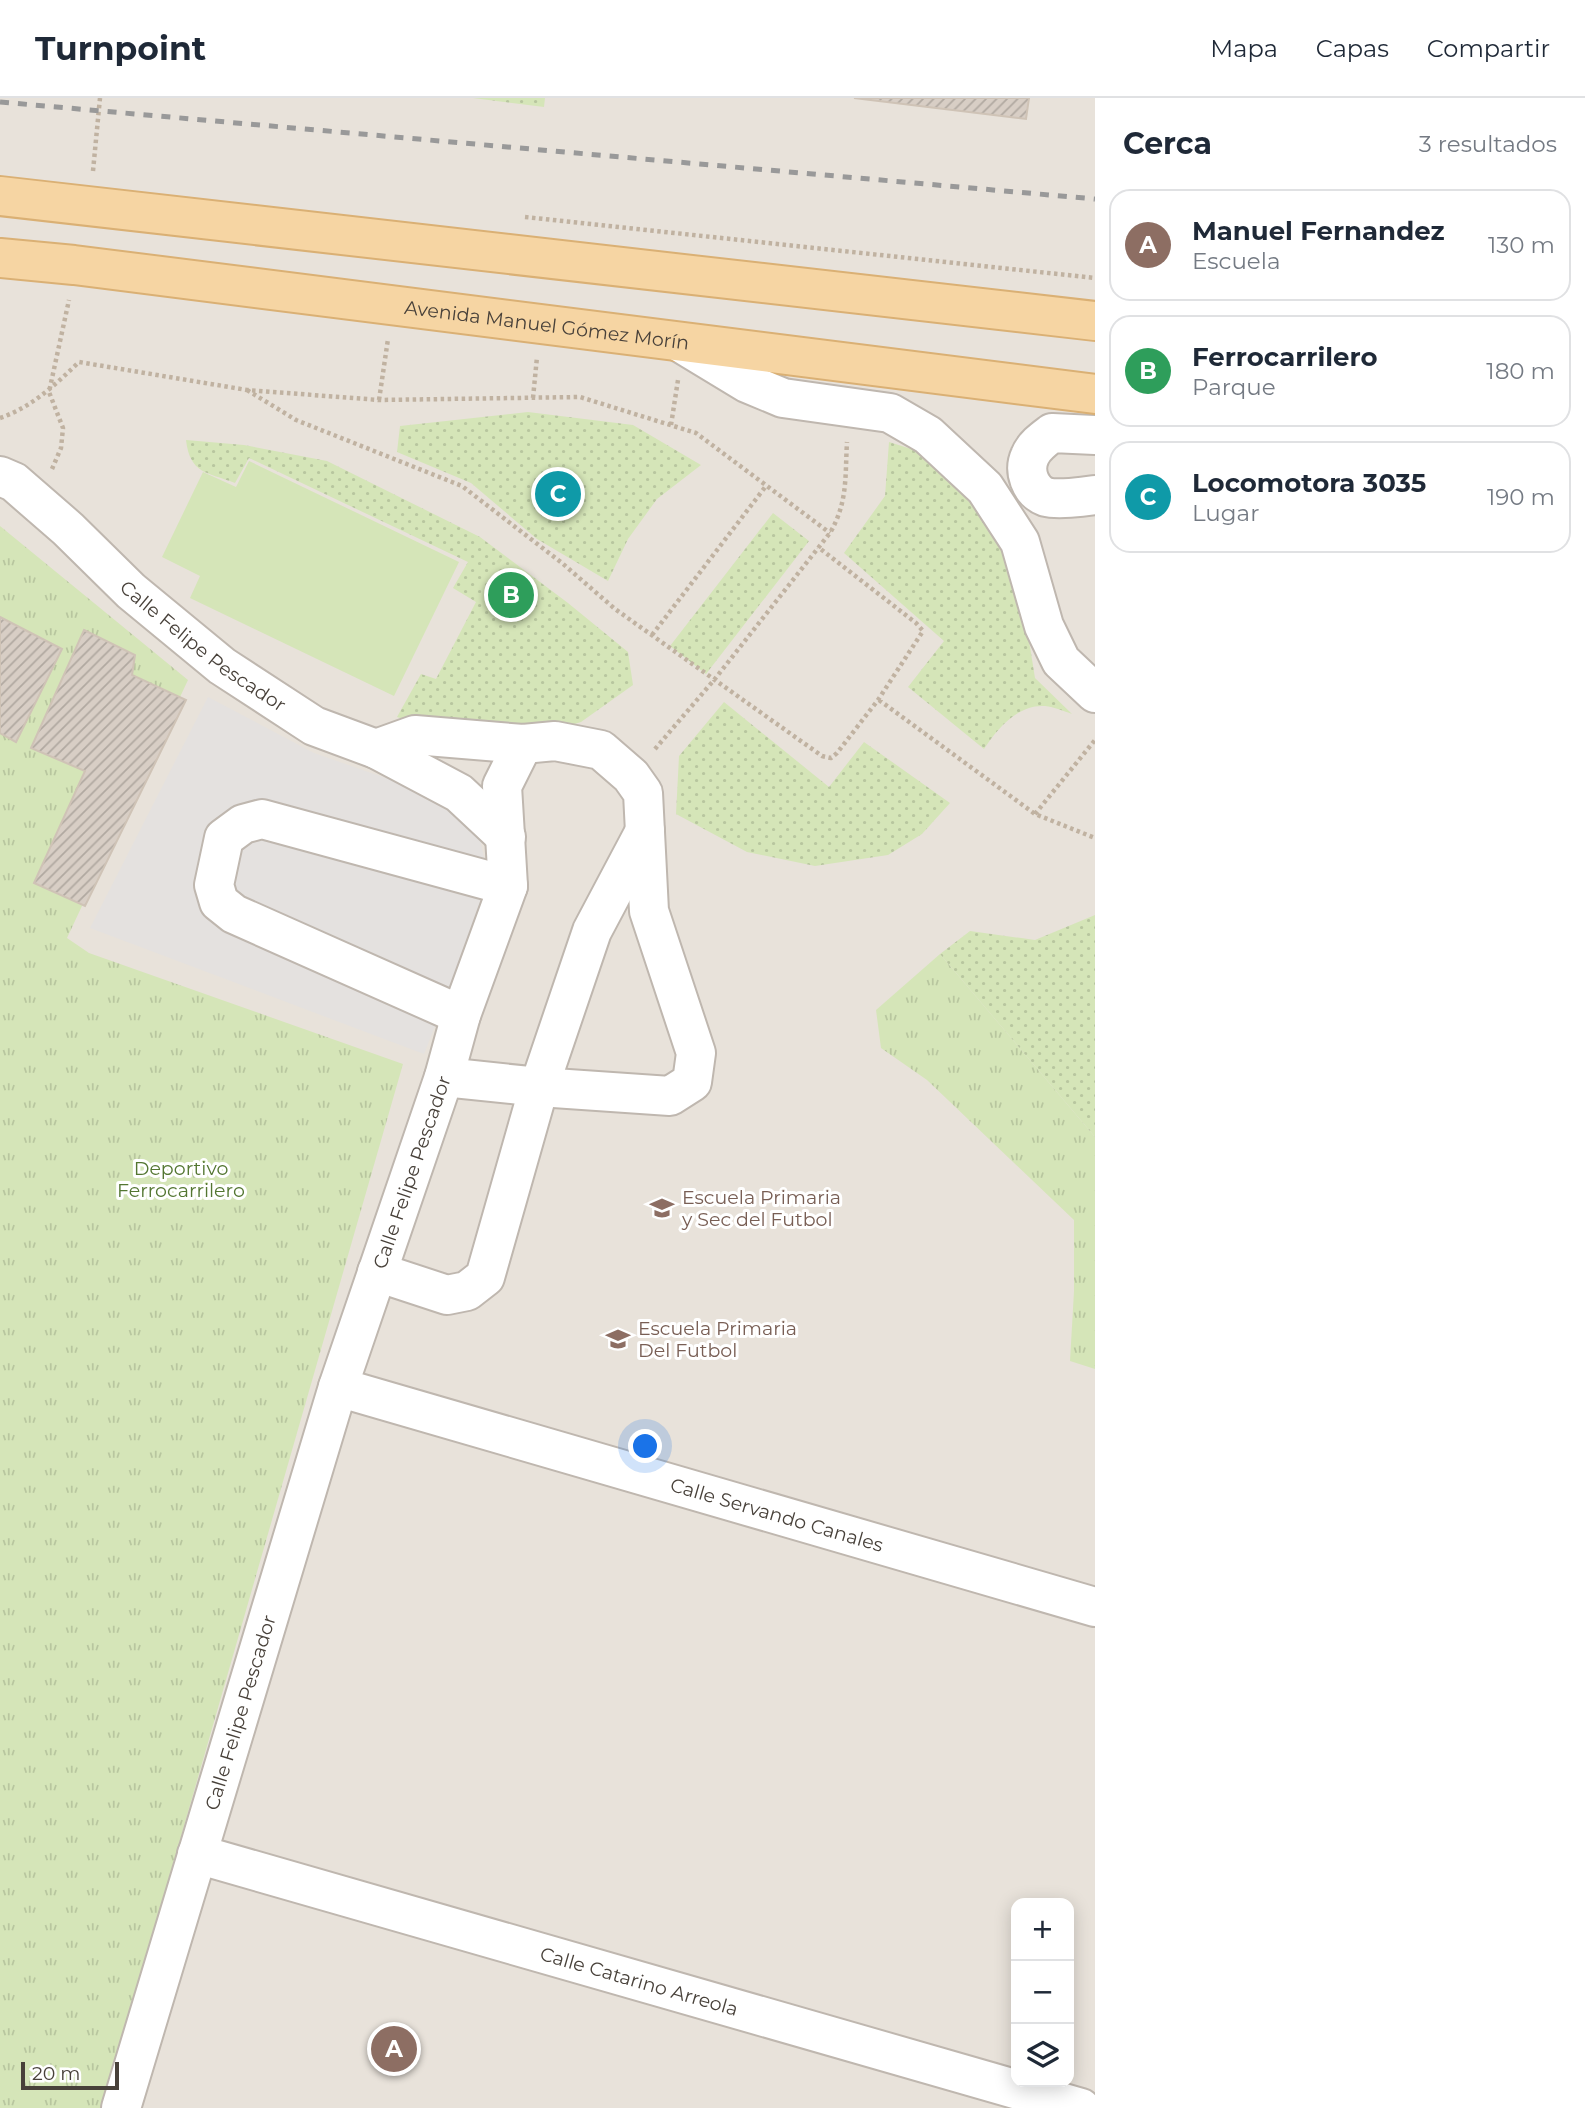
<!DOCTYPE html>
<html lang="es">
<head>
<meta charset="utf-8">
<style>
  body { margin:0; font-family:Montserrat,sans-serif; background:#f2f2f3; color:#1f2937 }
  .controls { position:absolute; right:21px; bottom:21px; display:grid; overflow:hidden; border-radius:14px; box-shadow:0 4px 18px #0003 }
  .controls button { width:63px; height:63px; display:grid; place-items:center; padding:0; border:0; border-bottom:2px solid #e0e1e3; background:#fff; color:#1f2937; font:35px sans-serif }
  .scale { position:absolute; left:21px; bottom:18px; width:98px; box-sizing:border-box; padding-left:7px; border:4px solid #48413a; border-top:0; font-size:19px; line-height:24px; white-space:nowrap; color:#48413a; -webkit-text-stroke:5px #fff; paint-order:stroke }
  .you { position:absolute; left:646px; top:1349px; width:24px; height:24px; margin:-18px; border:5px solid #fff; border-radius:50%; background:#1a73e8; box-shadow:0 0 0 10px #1a73e833 }
  .badge { display:grid; place-items:center; width:46px; height:46px; border-radius:50%; background:#2563eb; color:#fff; font-size:23px; font-weight:700 }
  .pin { position:absolute; translate:-50% -50%; border:4px solid #fff; box-shadow:0 2px 7px #0006 }
  .list { margin:0; padding:0; list-style:none }
  h2 { display:flex; justify-content:space-between; align-items:center; height:91px; margin:0; padding:0 28px; font-size:30px }
  h2 small { font-size:23px; font-weight:400; color:#747a83 }
  .list li { display:grid; grid-template-columns:46px 1fr auto; gap:21px; align-items:center; box-sizing:border-box; height:112px; margin:0 14px 14px; padding:0 14px; border:2px solid #e0e1e3; border-radius:21px }
  .list b { display:block; font-size:26px; white-space:nowrap }
  .list p { margin:0; font-size:23px; white-space:nowrap; color:#747a83 }
  .list em { font-size:23px; font-style:normal; color:#747a83 }
  .icon { flex:none; width:38px; height:38px; fill:none; stroke:currentColor; stroke-width:2; stroke-linecap:round; stroke-linejoin:round }
  .map { position:relative; flex:none; width:1095px; height:2010px; overflow:hidden }
  header { display:flex; align-items:center; gap:42px; box-sizing:border-box; height:98px; padding:0 35px; background:#fff; border-bottom:2px solid #e0e1e3 }
  header strong { font-size:33px }
  nav { display:flex; gap:38px; margin-inline-start:auto; font-size:24px }
  main { display:flex }
  aside { flex:1; background:#fff }
  .map>svg:first-child { display:block }
</style>
</head>
<body>
<header>
<strong>Turnpoint</strong>
<nav><a>Mapa</a><a>Capas</a><a>Compartir</a></nav>
</header>
<main>
<div class="map">
<svg width="1095" height="2010" viewBox="0 0 1095 2010">
  <defs>
    <pattern id="park-tufts" width="24" height="20" patternUnits="userSpaceOnUse" patternTransform="scale(1.75)"><rect width="24" height="20" fill="#d5e5b8"/><path d="M3 7l-1-3M5 7V3M7 7l1-3M15 17l-1-3M17 17v-4M19 17l1-3" fill="none" stroke="#b8c69f"/></pattern>
    <pattern id="garden-dots" width="8" height="8" patternUnits="userSpaceOnUse" patternTransform="scale(1.75)"><rect width="8" height="8" fill="#d5e5b8"/><path d="M2 2h.1M6 6h.1" fill="none" stroke="#b8c69f" stroke-width="1.8" stroke-linecap="round"/></pattern>
    <pattern id="building-hatch" width="6" height="6" patternUnits="userSpaceOnUse" patternTransform="scale(1.75)"><rect width="6" height="6" fill="#d8cec5"/><path d="M-1 1l2-2M0 6l6-6M5 7l2-2" fill="none" stroke="#b1a9a1"/></pattern>
  </defs>
  <rect width="100%" height="100%" fill="#f4f1ec"/>
  <path fill="#e8e2da" fill-rule="evenodd" d="M 0,0 L 1095,0 L 1095,2010 L 0,2010 ZM 1016,1805 L 1069,1805 L 1069,1984 L 1016,1984 Z"/>
  <path fill="#d5e5b8" d="M 249,363 L 459,464 L 394,598 L 190,500 L 200,478 L 162,459 L 203,374 L 236,389 Z"/>
  <path fill="url(#park-tufts)" d="M 0,428 L 188,582 L 67,840 L 89,855 L 403,966 L 103,2010 L 0,2010 Z
    M 940,856 L 1095,1039 L 1095,1271 L 1070,1263 L 1074,1193 L 1074,1122 L 927,982 L 881,950 L 876,912 Z"/>
  <path fill="url(#garden-dots)" d="M 473,0 L 545,0 L 544,9 Z
    M 528,314 L 633,327 L 701,367 L 657,401 L 628,441 L 608,483 L 537,441 L 471,385 L 397,354 L 400,328 Z
    M 186,342 L 244,347 L 327,363 L 480,439 L 568,505 L 628,554 L 633,587 L 581,624 L 507,647 L 447,636 L 397,619 L 421,576 L 436,581 L 476,504 L 453,490 L 468,464 L 249,360 L 235,385 C 207,374 190,376 186,342 Z
    M 889,344 L 924,355 L 959,383 L 993,428 L 1012,470 L 1026,524 L 1035,580 L 1072,616 C 1064,613 1054,609 1045,608 C 1018,606 997,631 984,651 L 908,589 L 944,543 L 844,455 L 885,398 Z
    M 773,415 L 809,443 L 706,576 L 670,548 Z
    M 724,604 L 829,689 L 864,644 L 950,705 L 922,736 L 888,757 L 815,768 L 747,754 L 676,716 L 679,658 Z
    M 1095,817 L 1095,1039 L 940,856 L 970,833 L 1035,842 Z"/>
  <path fill="#e4e1df" d="M 208,599 L 314,655 L 443,700 L 480,740 L 490,790 L 424,956 L 90,830 Z"/>
  <path fill="url(#building-hatch)" stroke="#cfc3b6" stroke-width="2" d="M 854,0 L 1029,0 L 1026,21 Z
    M 0,519 L 62,551 L 16,644 L 0,635 Z
    M 84,532 L 135,557 L 132,577 L 186,602 L 85,808 L 34,785 L 85,673 L 31,650 Z"/>
  <g fill="none" stroke-linecap="round" stroke-linejoin="round">
    <g stroke="#bfb7af" stroke-width="42">
      <g id="minor">
        <path d="M 681,245 L 747,285 L 783,300 L 890,315 L 928,337 L 985,390 L 1020,444 L 1044,528 L 1061,563 L 1095,595"/>
        <path d="M 1095,337 L 1052,335 C 1044,341 1034,348 1030,358 C 1023,373 1030,393 1046,399 C 1057,402 1083,399 1095,397"/>
        <path id="s1" d="M 0,378 L 14,384 L 68,431 L 131,493 L 222,568 L 314,628 L 376,651 L 459,695 L 506,739"/>
        <path d="M 376,651 L 415,637 L 523,646 L 555,643 L 601,652 L 631,678 L 643,695 L 649,813 L 696,955 L 692,984 L 670,998 L 539,989 L 444,979"/>
        <path d="M 461,917 L 234,816 L 219,804 L 214,787 L 224,740 L 243,726 L 262,721 L 508,788"/>
        <path d="M 377,1174 L 447,1197 L 467,1193 L 485,1179 L 539,989 L 592,833 L 645,733"/>
        <path id="s2" d="M 338,1289 L 1095,1509"/>
        <path id="s3" d="M 197,1756 L 1081,2010"/>
        <path id="s4" d="M 121,2010 L 338,1289 L 444,979 L 461,917 L 508,788 L 502,688 L 523,646"/>
      </g>
    </g>
    <g stroke="#dab074" stroke-width="42">
      <g id="major">
        <path d="M 0,98 L 1095,223"/>
        <path id="s5" d="M 0,160 L 74,167 L 1095,296"/>
      </g>
    </g>
    <path stroke="#c0b2a1" stroke-width="4.5" stroke-dasharray="3.5 3.5" stroke-linecap="butt" d="M 93,73 L 100,0
      M 525,119 L 1095,180
      M 247,292 L 296,322 L 462,388 L 562,465 L 615,511 L 822,658 L 831,660 L 837,655 L 878,602 L 923,533 L 916,525 L 818,449
      M 533,300 L 537,259
      M 379,302 L 388,241
      M 0,320 C 32,309 55,287 79,264 L 247,292 L 379,302 L 580,299 L 696,335 L 830,435
      M 671,327 L 678,282
      M 52,371 L 61,350 L 63,330 L 49,294 L 69,202
      M 652,537 L 766,388
      M 879,602 L 1035,716 L 1095,740
      M 655,651 L 714,582 L 830,435 C 848,404 845,378 847,344
      M 1035,716 L 1095,642"/>
    <use href="#minor" stroke="#fff" stroke-width="38"/>
    <use href="#major" stroke="#f6d5a3" stroke-width="38"/>
    <path stroke="#999" stroke-width="5" stroke-dasharray="9 9" stroke-linecap="butt" d="M 0,4 L 1095,101"/>
  </g>
  <defs>
    <g id="school-bare" transform="scale(1.89)"><path d="M0-5L7-2L0 1L-7-2ZM-4 1L0 2.5L4 1V4Q0 6-4 4Z" fill="#8d6e63" stroke="#fff" stroke-width="2.5" paint-order="stroke"/></g>
  </defs>
  <g fill-rule="evenodd">
    <use href="#school-bare" x="662" y="1110"/>
    <use href="#school-bare" x="618" y="1241"/>
  </g>
  <g text-anchor="middle" stroke-width="6" stroke-linejoin="round" paint-order="stroke">
    <g font-size="19" fill="#48413a" stroke="#fff">
      <text dy="7" stroke="none"><textPath href="#s5" startOffset="551">Avenida Manuel Gómez Morín</textPath></text>
      <text dy="7" stroke="none"><textPath href="#s1" startOffset="266">Calle Felipe Pescador</textPath></text>
      <text dy="7" stroke="none"><textPath href="#s4" startOffset="980">Calle Felipe Pescador</textPath></text>
      <text dy="7" stroke="none"><textPath href="#s2" startOffset="457">Calle Servando Canales</textPath></text>
      <text dy="7" stroke="none"><textPath href="#s4" startOffset="413">Calle Felipe Pescador</textPath></text>
      <text dy="7" stroke="none"><textPath href="#s3" startOffset="460">Calle Catarino Arreola</textPath></text>
    </g>
    <g font-size="19" fill="#537631" stroke="#fff">
      <text x="181" y="1077">Deportivo<tspan x="181" dy="22">Ferrocarrilero</tspan></text>
    </g>
    <g font-size="19" fill="#785e54" stroke="#fff" text-anchor="start">
      <text x="682" y="1106">Escuela Primaria<tspan x="682" dy="22">y Sec del Futbol</tspan></text>
      <text x="638" y="1237">Escuela Primaria<tspan x="638" dy="22">Del Futbol</tspan></text>
    </g>
  </g>
</svg>
<div class="controls">
<button>+</button>
<button>−</button>
<button><svg class="icon" aria-label="layers" viewBox="0 0 24 24"><path d="M12 4l9 5-9 5-9-5zM3 14l9 5 9-5"/></svg></button>
</div>
<div class="scale">20 m</div>
<div class="you"></div>
<div class="pin badge" style="left:394px;top:1951px;background:#8d6e63">A</div>
<div class="pin badge" style="left:511px;top:497px;background:#2e9e5b">B</div>
<div class="pin badge" style="left:558px;top:396px;background:#0f9aa8">C</div>
</div>
<aside>
<h2>Cerca<small>3 resultados</small></h2>
<ul class="list">
<li><span class="badge" style="background:#8d6e63">A</span><div><b>Manuel Fernandez</b><p>Escuela</p></div><em>130 m</em></li>
<li><span class="badge" style="background:#2e9e5b">B</span><div><b>Ferrocarrilero</b><p>Parque</p></div><em>180 m</em></li>
<li><span class="badge" style="background:#0f9aa8">C</span><div><b>Locomotora 3035</b><p>Lugar</p></div><em>190 m</em></li>
</ul>
</aside>
</main>
</body>
</html>
